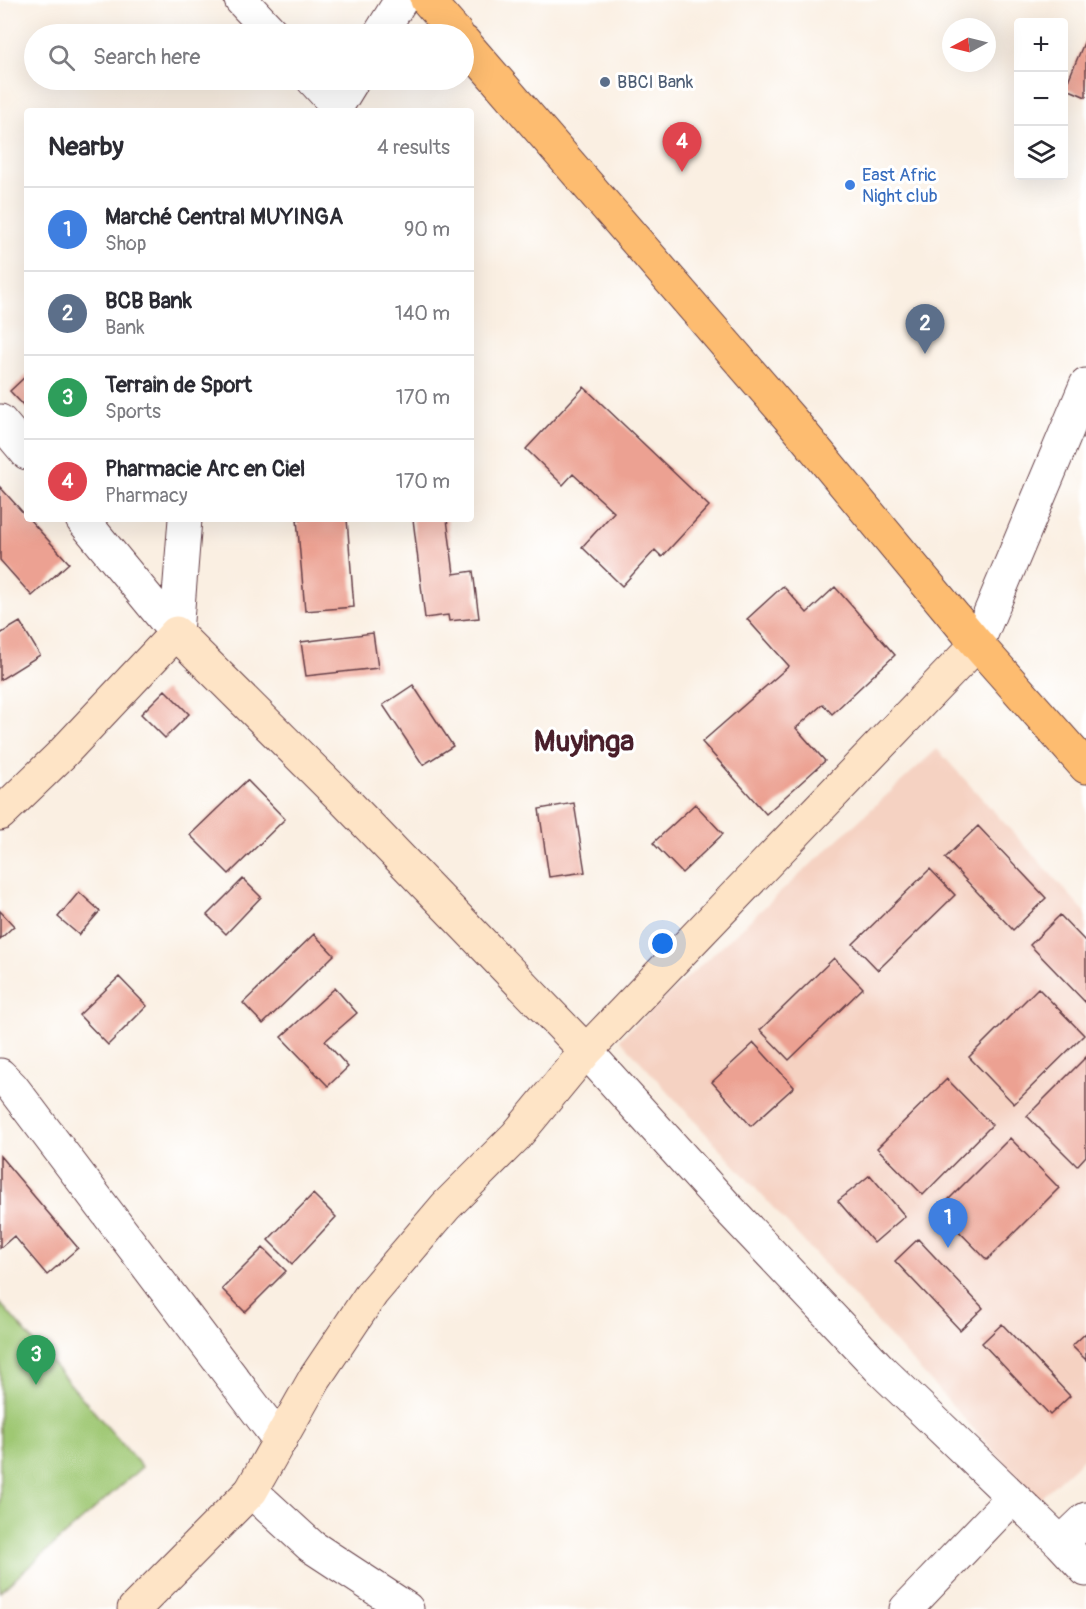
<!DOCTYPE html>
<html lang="en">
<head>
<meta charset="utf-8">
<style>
  body { margin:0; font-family:Pangolin,sans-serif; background:#f7f7f7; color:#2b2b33 }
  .controls { position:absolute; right:18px; top:18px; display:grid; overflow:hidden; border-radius:6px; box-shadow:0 6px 24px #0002 }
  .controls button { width:54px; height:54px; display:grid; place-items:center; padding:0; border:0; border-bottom:2px solid #e1e1e2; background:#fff; color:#2b2b33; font:30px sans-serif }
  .compass { position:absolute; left:942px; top:18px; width:54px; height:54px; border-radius:50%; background:#fff; box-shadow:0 6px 24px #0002; rotate:263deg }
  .you { position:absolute; left:663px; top:944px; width:21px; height:21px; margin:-15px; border:4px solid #fff; border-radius:50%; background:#1a73e8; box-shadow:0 0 0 9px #1a73e833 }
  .badge { display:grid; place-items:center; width:39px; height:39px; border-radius:50%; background:#b5179e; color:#fff; font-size:20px; font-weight:700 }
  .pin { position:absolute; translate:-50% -50px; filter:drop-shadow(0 2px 3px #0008) }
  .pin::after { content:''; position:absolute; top:32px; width:21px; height:18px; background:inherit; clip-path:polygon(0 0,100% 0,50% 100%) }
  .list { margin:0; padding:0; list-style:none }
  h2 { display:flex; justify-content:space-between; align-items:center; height:78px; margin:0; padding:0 24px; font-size:26px }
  h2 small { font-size:20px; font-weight:400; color:#7c7c81 }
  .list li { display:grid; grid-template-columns:39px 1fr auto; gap:18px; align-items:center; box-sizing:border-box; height:84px; padding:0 24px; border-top:2px solid #e1e1e2 }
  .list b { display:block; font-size:22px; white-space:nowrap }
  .list p { margin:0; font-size:20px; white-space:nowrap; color:#7c7c81 }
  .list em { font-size:20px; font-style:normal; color:#7c7c81 }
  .icon { flex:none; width:33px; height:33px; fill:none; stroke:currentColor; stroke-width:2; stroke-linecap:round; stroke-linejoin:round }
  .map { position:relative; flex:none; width:1086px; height:1609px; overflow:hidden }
  .search { position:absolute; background:#fff; box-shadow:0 6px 24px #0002; left:24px; top:24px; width:450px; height:66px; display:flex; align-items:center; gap:15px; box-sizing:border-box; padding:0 21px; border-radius:33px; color:#7c7c81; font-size:22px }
  .panel { position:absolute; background:#fff; box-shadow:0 6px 24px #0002; left:24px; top:108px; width:450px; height:414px; border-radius:6px }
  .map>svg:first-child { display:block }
</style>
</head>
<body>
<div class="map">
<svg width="1086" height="1609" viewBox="0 0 1086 1609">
  <rect width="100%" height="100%" fill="#fff"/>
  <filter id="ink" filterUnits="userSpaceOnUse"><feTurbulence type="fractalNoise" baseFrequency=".0167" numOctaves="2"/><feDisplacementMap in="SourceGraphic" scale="12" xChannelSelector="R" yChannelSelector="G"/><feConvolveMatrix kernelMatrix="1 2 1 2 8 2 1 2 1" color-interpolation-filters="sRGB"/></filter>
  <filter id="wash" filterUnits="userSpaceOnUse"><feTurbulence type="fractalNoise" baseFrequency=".008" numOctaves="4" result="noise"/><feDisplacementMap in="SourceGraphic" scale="24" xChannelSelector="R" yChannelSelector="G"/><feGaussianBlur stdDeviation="1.35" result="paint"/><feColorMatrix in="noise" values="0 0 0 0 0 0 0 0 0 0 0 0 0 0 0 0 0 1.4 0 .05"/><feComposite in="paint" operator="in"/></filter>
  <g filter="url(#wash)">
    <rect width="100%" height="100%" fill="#faefe2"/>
    <path fill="#f5d2c2" d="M 937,749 L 1086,913 L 1086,1456 L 1038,1500 L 620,1039 Z"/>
    <path fill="#9fc873" stroke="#74744f" stroke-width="1.5" d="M 0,1303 L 142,1467 L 0,1592 Z"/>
    <g id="blocks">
      <path fill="#eca192" d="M 1086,38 L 1086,97 L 1065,88 Z
        M 27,375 L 27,409 L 10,391 Z
        M 584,387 L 709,506 L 662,557 L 655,550 L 622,586 L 582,547 L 614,512 L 573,474 L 563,485 L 526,449 Z
        M 0,487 L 27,517 L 27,519 L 29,519 L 69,563 L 32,596 L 0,560 Z
        M 297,519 L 347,519 L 354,607 L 305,611 Z
        M 413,519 L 447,519 L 454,574 L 473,571 L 479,618 L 449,621 L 448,615 L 425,618 Z
        M 783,586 L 807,613 L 835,587 L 895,655 L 832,714 L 823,704 L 796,728 L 825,761 L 766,814 L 702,742 L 789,666 L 747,619 Z
        M 20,622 L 40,655 L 0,680 L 0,634 Z
        M 373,633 L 378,668 L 306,676 L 301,642 Z
        M 413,685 L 453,746 L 423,765 L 383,705 Z
        M 165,690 L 189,714 L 165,738 L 141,714 Z
        M 247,780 L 285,819 L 229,874 L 190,835 Z
        M 574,803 L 585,872 L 549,877 L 539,809 Z
        M 695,804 L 723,834 L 682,873 L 653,843 Z
        M 978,826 L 1046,898 L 1013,930 L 945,858 Z
        M 930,869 L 955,895 L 878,970 L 853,944 Z
        M 243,879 L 261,897 L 226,934 L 207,915 Z
        M 79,892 L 100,911 L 79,935 L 58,917 Z
        M 0,911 L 14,926 L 0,939 Z
        M 1060,915 L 1086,942 L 1086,1003 L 1030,945 Z
        M 314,934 L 334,955 L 263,1024 L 243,1003 Z
        M 834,958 L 863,988 L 789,1060 L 760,1030 Z
        M 119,977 L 147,1006 L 108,1045 L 79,1015 Z
        M 335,988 L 357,1013 L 325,1041 L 348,1067 L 328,1086 L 281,1037 Z
        M 1038,988 L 1084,1035 L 1014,1104 L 969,1057 Z
        M 754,1043 L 794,1087 L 751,1126 L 712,1082 Z
        M 1086,1057 L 1086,1156 L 1077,1166 L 1027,1116 Z
        M 947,1079 L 992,1125 L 923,1195 L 877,1148 Z
        M 1010,1138 L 1059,1188 L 987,1260 L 938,1210 Z
        M 0,1156 L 78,1248 L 47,1275 L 14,1236 L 0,1248 Z
        M 870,1175 L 905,1216 L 874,1243 L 838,1201 Z
        M 313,1194 L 336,1217 L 292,1264 L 268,1240 Z
        M 918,1239 L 983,1308 L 960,1330 L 895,1261 Z
        M 263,1248 L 286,1271 L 245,1312 L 222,1289 Z
        M 1002,1324 L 1070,1396 L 1050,1415 L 982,1343 Z
        M 1086,1333 L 1086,1360 L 1072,1346 Z"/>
    </g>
  </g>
  <g filter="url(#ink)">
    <use href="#blocks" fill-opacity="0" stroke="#643e46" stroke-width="1.5"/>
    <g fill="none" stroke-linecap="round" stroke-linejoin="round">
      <g stroke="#643e46" stroke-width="35">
        <path id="street" d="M 241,0 L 273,34
          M 380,34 L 401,0
          M 313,80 L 337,106
          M 334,111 L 353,80
          M 0,421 L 27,453
          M 82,519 L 176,633
          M 176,633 L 185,519
          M 977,644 L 1086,385
          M 586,1051 L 727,1207 L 881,1370 L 1061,1543 L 1086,1570
          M 0,1075 L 12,1087 L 280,1441
          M 251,1491 L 311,1546 L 407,1609
          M 1061,1543 L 1086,1519
          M 906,1609 L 1013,1497"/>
      </g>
      <g stroke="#643e46" stroke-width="35">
        <path id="secondary" d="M 0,814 L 61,755 L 176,633 L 342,798 L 586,1051
          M 134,1609 L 251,1491 L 315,1378 L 372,1293 L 446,1206 L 516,1136 L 586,1051 L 977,644"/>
      </g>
      <g stroke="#643e46" stroke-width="35">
        <path id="primary" d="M 427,0 L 457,34
          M 464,42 L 792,421 L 977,644 L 1086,767"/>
      </g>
      <use href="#street" stroke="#fff" stroke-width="33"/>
      <use href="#secondary" stroke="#fee4c6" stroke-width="33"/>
      <use href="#primary" stroke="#fdbc70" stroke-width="33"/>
    </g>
  </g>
  <circle fill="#5c6f8a" stroke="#fff" stroke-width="2" cx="605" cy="82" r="6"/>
  <circle fill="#3f7fe0" stroke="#fff" stroke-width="2" cx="850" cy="185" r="6"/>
  <g text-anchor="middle" stroke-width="6" stroke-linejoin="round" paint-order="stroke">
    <g font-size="18" fill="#4e5e75" stroke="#fff" text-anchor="start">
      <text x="617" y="88">BBCI Bank</text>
    </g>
    <g font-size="18" fill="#366cbe" stroke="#fff" text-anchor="start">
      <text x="862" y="181">East Afric<tspan x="862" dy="21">Night club</tspan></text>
    </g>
    <g font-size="30" font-weight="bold" fill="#4a1f2b" stroke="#fff">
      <text x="584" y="751">Muyinga</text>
    </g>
  </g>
</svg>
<div class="controls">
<button>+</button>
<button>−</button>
<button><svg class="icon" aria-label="layers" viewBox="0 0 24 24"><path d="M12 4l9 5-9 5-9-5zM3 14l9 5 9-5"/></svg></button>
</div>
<svg class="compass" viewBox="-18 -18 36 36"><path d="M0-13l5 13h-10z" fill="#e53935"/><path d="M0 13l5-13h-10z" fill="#7c7c81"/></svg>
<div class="you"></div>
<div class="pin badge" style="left:948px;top:1248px;background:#3f7fe0">1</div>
<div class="pin badge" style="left:925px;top:354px;background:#5c6f8a">2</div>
<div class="pin badge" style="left:36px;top:1385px;background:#2e9e5b">3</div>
<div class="pin badge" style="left:682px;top:172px;background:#e0444e">4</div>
<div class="search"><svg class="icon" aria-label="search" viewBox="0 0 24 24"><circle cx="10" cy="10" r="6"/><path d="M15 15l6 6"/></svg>Search here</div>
<section class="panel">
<h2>Nearby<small>4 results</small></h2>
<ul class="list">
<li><span class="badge" style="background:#3f7fe0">1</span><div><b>Marché Central MUYINGA</b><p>Shop</p></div><em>90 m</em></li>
<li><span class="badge" style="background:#5c6f8a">2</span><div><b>BCB Bank</b><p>Bank</p></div><em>140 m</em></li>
<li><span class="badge" style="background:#2e9e5b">3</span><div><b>Terrain de Sport</b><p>Sports</p></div><em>170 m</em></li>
<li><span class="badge" style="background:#e0444e">4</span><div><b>Pharmacie Arc en Ciel</b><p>Pharmacy</p></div><em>170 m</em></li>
</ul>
</section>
</div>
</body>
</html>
